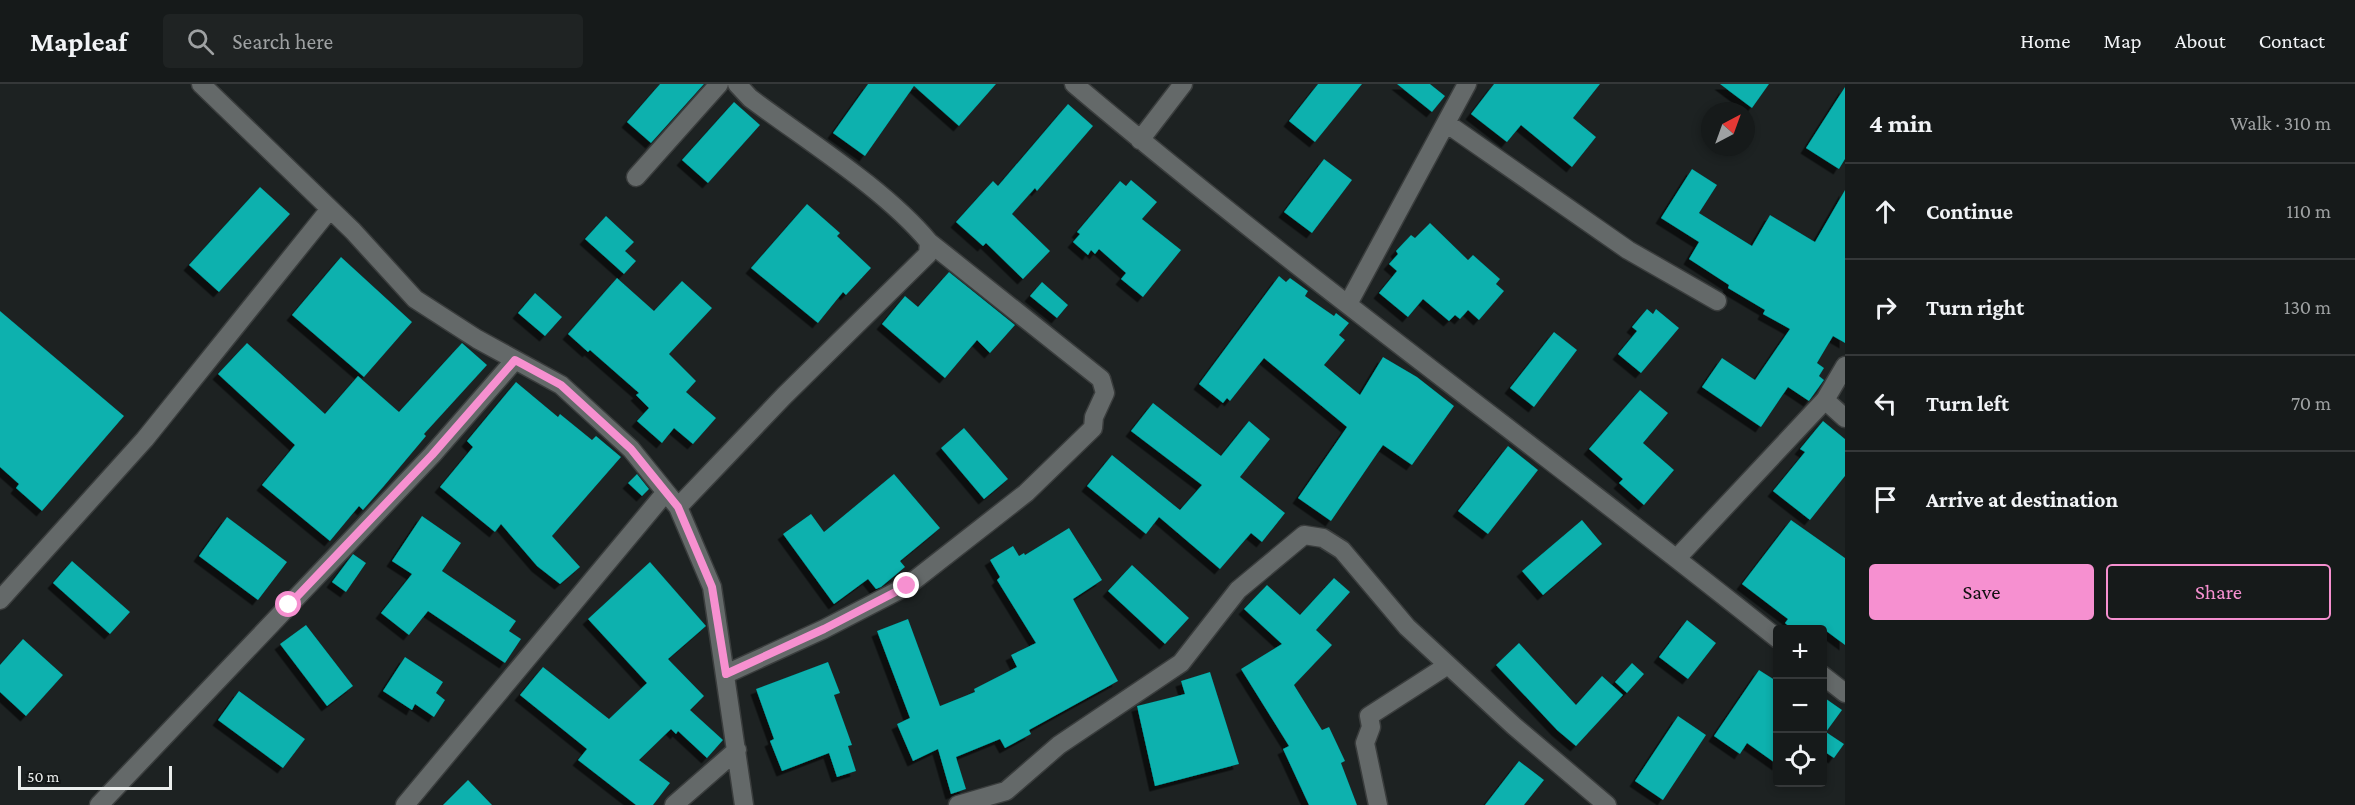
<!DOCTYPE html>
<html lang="en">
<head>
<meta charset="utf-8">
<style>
  body { margin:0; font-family:"Crimson Pro",serif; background:#1f2323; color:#f1f3f6 }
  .controls { position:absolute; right:18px; bottom:18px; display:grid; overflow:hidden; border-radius:6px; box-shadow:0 3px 9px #0003 }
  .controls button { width:54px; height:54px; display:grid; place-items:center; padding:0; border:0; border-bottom:2px solid #353839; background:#161a1a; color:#f1f3f6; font:30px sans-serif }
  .compass { position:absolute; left:1701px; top:18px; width:54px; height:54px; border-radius:50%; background:#161a1a; box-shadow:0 3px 9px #0003; rotate:41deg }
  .scale { position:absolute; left:18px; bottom:15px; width:154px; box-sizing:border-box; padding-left:6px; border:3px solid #ebeeed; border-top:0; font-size:16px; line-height:21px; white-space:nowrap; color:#ebeeed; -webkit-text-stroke:4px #141818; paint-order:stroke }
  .stop { position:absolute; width:18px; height:18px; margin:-14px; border:4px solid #f690d0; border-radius:50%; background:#fff }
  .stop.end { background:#f690d0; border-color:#fff; box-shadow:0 2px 6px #0008 }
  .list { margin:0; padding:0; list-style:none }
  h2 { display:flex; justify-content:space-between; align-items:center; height:78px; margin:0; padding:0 24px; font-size:26px }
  h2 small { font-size:20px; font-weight:400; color:#9ea1a2 }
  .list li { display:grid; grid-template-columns:39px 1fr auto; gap:18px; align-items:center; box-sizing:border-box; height:96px; padding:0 24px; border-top:2px solid #353839 }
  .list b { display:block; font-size:22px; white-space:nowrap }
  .list em { font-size:20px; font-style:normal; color:#9ea1a2 }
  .actions { display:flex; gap:12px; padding:18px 24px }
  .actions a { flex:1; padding:14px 0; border:2px solid #f690d0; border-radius:6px; text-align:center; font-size:21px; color:#f690d0 }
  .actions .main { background:#f690d0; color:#111 }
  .icon { flex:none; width:33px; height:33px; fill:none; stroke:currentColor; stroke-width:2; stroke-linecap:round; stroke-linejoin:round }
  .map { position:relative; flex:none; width:1845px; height:721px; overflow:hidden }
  header { display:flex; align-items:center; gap:36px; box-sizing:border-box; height:84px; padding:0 30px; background:#161a1a; border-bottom:2px solid #353839 }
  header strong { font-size:28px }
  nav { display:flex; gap:33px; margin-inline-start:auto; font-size:21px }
  .search { width:420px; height:54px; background:#1f2323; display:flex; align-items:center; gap:15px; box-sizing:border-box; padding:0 21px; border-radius:6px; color:#9ea1a2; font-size:22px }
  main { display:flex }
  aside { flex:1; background:#161a1a }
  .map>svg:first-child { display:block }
</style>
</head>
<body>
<header>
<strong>Mapleaf</strong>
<div class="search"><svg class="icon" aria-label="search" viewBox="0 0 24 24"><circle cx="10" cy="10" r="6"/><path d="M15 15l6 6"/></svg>Search here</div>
<nav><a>Home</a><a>Map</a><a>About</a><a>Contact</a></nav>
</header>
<main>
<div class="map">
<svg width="1845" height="721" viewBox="0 0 1845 721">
  <defs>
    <filter id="shadow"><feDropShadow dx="-5.5" dy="5.5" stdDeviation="0" flood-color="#0009"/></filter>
  </defs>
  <rect width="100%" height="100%" fill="#1d2222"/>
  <path fill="#07b1ae" filter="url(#shadow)" d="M 660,0 L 704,0 L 651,59 L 627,38 Z
    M 868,0 L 996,0 L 959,42 L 914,2 L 865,72 L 833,49 Z
    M 1318,0 L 1362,0 L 1315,58 L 1289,37 Z
    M 1397,0 L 1430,0 L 1445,12 L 1432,28 Z
    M 1494,0 L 1600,0 L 1573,34 L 1596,53 L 1572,83 L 1521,41 L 1507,58 L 1471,30 Z
    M 1720,0 L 1769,0 L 1752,24 Z
    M 1845,3 L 1845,75 L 1839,85 L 1806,64 Z
    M 734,18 L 760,41 L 708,99 L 682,76 Z
    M 1068,20 L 1093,42 L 1037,107 L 1035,104 L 1012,130 L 1050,167 L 1023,195 L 986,159 L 983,162 L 956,138 L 993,97 L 998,102 Z
    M 1324,75 L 1352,96 L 1312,149 L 1284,128 Z
    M 1692,85 L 1717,101 L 1699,129 L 1752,162 L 1770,131 L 1815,158 L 1845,106 L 1845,259 L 1833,252 L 1817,279 L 1824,284 L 1819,292 L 1824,296 L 1809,317 L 1788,303 L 1761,343 L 1702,303 L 1722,274 L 1755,296 L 1790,245 L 1763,230 L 1765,226 L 1728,204 L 1729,201 L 1689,175 L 1699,158 L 1661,134 Z
    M 1131,96 L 1157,118 L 1142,135 L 1181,166 L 1143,213 L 1121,195 L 1126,189 L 1099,165 L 1095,170 L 1091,166 L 1088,171 L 1073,158 L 1080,150 L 1077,148 L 1120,97 L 1126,102 Z
    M 260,103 L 290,130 L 219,208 L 189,181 Z
    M 807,120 L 840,149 L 837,152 L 871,184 L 846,211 L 843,208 L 818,239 L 751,184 Z
    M 606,132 L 634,158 L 625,167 L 636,177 L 624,190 L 585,155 Z
    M 1430,139 L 1468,176 L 1473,171 L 1500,195 L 1496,200 L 1504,207 L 1479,236 L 1468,226 L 1460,235 L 1455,231 L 1449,237 L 1423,215 L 1408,233 L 1379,209 L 1397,187 L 1389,180 L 1398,170 L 1396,167 L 1411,151 L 1415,154 Z
    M 341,173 L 412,238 L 364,293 L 292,231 Z
    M 949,188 L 1015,241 L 990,269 L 977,256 L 945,294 L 882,240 L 905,212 L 918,223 Z
    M 1279,192 L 1286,198 L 1290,194 L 1308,207 L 1305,212 L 1334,232 L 1336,229 L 1349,239 L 1339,251 L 1345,256 L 1324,281 L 1360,311 L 1383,273 L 1417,293 L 1454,322 L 1412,381 L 1383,361 L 1331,437 L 1298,414 L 1347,343 L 1264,274 L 1230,317 L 1227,314 L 1223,319 L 1199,300 Z
    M 617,194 L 654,227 L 682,197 L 712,224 L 669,270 L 696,297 L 686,308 L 716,334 L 693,360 L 674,344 L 662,359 L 637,337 L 649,324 L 636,311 L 639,309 L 590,266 L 588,268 L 568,250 Z
    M 1042,198 L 1068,221 L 1057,234 L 1030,212 Z
    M 535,209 L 562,233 L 545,252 L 518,229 Z
    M 1647,225 L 1653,230 L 1656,225 L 1679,244 L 1641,289 L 1618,270 L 1637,247 L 1632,243 Z
    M 0,227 L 124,332 L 42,427 L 16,404 L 19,400 L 0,383 Z
    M 1554,248 L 1577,266 L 1534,323 L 1510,304 Z
    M 247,259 L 325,330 L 358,292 L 399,328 L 462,259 L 487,281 L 424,350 L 426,352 L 384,402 L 363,426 L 359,422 L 330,457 L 262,401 L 295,361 L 218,290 Z
    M 516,298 L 558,333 L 560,330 L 592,356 L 596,352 L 621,373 L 552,452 L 580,483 L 560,500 L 537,482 L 501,440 L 495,448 L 440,403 L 473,363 L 467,357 Z
    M 1640,306 L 1668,329 L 1643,359 L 1674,386 L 1644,421 L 1619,399 L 1623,395 L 1589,365 Z
    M 1153,319 L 1221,372 L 1249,337 L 1270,355 L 1240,393 L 1285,429 L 1262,458 L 1251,449 L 1220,485 L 1159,433 L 1146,450 L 1087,402 L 1112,371 L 1180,426 L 1202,401 L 1131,347 Z
    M 1823,337 L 1845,355 L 1845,392 L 1810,436 L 1773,407 L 1805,368 L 1800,365 Z
    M 964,344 L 1008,395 L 984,415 L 941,364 Z
    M 1508,362 L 1538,386 L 1488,450 L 1458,427 Z
    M 637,390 L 649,405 L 642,412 L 628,399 Z
    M 894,390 L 940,444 L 900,477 L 905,483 L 881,503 L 876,505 L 868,495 L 834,520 L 783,450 L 811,430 L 824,448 Z
    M 422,432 L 461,459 L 442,487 L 516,537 L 509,547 L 521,555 L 505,579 L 428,527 L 409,551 L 381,529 L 412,490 L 392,477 Z
    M 227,433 L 287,478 L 258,516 L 199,472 Z
    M 1582,436 L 1602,460 L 1543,511 L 1522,487 Z
    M 1791,436 L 1845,474 L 1845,561 L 1825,546 L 1793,546 L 1785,539 L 1788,535 L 1742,500 Z
    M 1069,444 L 1102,496 L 1073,515 L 1118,597 L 1029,646 L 1031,650 L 1005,664 L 1000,655 L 956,673 L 966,705 L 951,710 L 938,665 L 913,677 L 897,640 L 910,634 L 877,547 L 908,535 L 940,622 L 975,608 L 974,605 L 1017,583 L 1011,571 L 1036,559 L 997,496 L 1000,493 L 990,476 L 1013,462 L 1019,472 L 1024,469 L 1025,471 Z
    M 353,470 L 366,479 L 346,508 L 332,498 Z
    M 72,477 L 130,528 L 110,550 L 53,499 Z
    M 650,478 L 706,542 L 668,575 L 704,612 L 690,626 L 723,656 L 707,674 L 678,647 L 676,650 L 671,645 L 639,676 L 670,699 L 653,721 L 636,721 L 578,676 L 587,665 L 520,611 L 543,583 L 609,635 L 647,599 L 588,535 Z
    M 1132,481 L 1189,534 L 1165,560 L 1108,507 Z
    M 1334,494 L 1350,508 L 1316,546 L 1332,561 L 1294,601 L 1322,646 L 1329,643 L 1345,677 L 1341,679 L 1357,721 L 1309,721 L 1283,665 L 1289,662 L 1241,585 L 1282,560 L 1244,525 L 1267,501 L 1300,531 Z
    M 1687,536 L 1716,559 L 1688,595 L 1659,573 Z
    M 306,541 L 353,602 L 327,622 L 280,560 Z
    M 23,555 L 63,591 L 26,632 L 0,608 L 0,581 Z
    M 1519,559 L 1576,621 L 1602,592 L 1623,611 L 1576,662 L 1557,646 L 1496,581 Z
    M 405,573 L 443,598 L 436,609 L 445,616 L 434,633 L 415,620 L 412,626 L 383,607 Z
    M 828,578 L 840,609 L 834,611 L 852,661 L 848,662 L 856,687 L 837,693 L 829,669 L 782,687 L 770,657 L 774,655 L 756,605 Z
    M 1632,579 L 1644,590 L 1627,609 L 1615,598 Z
    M 1759,586 L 1778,598 L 1778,681 L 1747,659 L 1740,670 L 1714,652 Z
    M 1210,588 L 1239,680 L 1155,702 L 1137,622 L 1185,610 L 1181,597 Z
    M 239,607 L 305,655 L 283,684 L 218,636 Z
    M 1822,612 L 1842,626 L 1826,648 L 1844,660 L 1834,674 L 1822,666 Z
    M 1678,632 L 1706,651 L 1663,716 L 1635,697 Z
    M 1519,677 L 1544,696 L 1524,721 L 1485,721 Z
    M 468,696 L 492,721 L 443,721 Z"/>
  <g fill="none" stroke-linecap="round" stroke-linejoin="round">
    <g stroke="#3a3d3d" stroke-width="21">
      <path id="street" d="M 201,0 L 353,147 L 415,215 L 477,255 L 561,301 L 631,365 L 678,423 L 712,503 L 744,721
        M 1074,0 C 1302,193 1545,368 1778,555
        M 1446,39 L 1628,166 L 1717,217
        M 1140,56 L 1183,0
        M 636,93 L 719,0
        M 1348,220 L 1467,0
        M 1825,316 L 1845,334
        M 678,423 L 784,312 L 928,170 L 929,158 C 885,105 806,56 750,14 L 737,0
        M 1677,474 L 1825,316 L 1845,282
        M 0,516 L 145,355 L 330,125
        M 726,590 L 824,545 L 907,502 L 1026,409 L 1093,344 L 1094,333 L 1105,309 L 1101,295 L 929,158
        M 1822,591 L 1845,609
        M 99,721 L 432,371 L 515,276
        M 405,721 L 666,408
        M 674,721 L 737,666
        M 958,721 L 1006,707 L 1059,661 L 1181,579 L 1238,506 L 1304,451 L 1323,454 L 1342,466 L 1407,543 L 1514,642 L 1607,721
        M 1378,721 L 1365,659 L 1371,643 L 1369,632 L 1448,581"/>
    </g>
    <use href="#street" stroke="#646969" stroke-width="18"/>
  </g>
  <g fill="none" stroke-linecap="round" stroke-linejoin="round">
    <path stroke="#f690d0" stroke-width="8" d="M 289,521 L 432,371 L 515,276 L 561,301 L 631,365 L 678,423 L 712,503 L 726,590 L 824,545 L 907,502"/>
  </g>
</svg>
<div class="controls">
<button>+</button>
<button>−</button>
<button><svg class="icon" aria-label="locate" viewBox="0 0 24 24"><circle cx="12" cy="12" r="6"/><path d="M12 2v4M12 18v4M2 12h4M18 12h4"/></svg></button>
</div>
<svg class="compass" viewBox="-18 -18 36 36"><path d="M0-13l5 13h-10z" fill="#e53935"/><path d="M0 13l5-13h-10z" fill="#9ea1a2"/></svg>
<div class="scale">50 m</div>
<div class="stop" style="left:289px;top:521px"></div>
<div class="stop end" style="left:907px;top:502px"></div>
</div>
<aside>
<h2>4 min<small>Walk · 310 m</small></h2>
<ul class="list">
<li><svg class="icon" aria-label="ahead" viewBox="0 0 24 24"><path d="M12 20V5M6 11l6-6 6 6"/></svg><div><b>Continue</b></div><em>110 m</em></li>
<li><svg class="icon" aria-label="right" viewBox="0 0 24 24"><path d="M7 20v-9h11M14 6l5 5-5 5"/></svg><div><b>Turn right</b></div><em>130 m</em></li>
<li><svg class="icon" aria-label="left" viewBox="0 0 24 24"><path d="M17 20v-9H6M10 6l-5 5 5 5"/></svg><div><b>Turn left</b></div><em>70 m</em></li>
<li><svg class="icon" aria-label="arrive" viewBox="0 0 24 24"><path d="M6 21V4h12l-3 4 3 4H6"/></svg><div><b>Arrive at destination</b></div></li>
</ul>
<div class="actions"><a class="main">Save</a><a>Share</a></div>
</aside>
</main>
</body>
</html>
